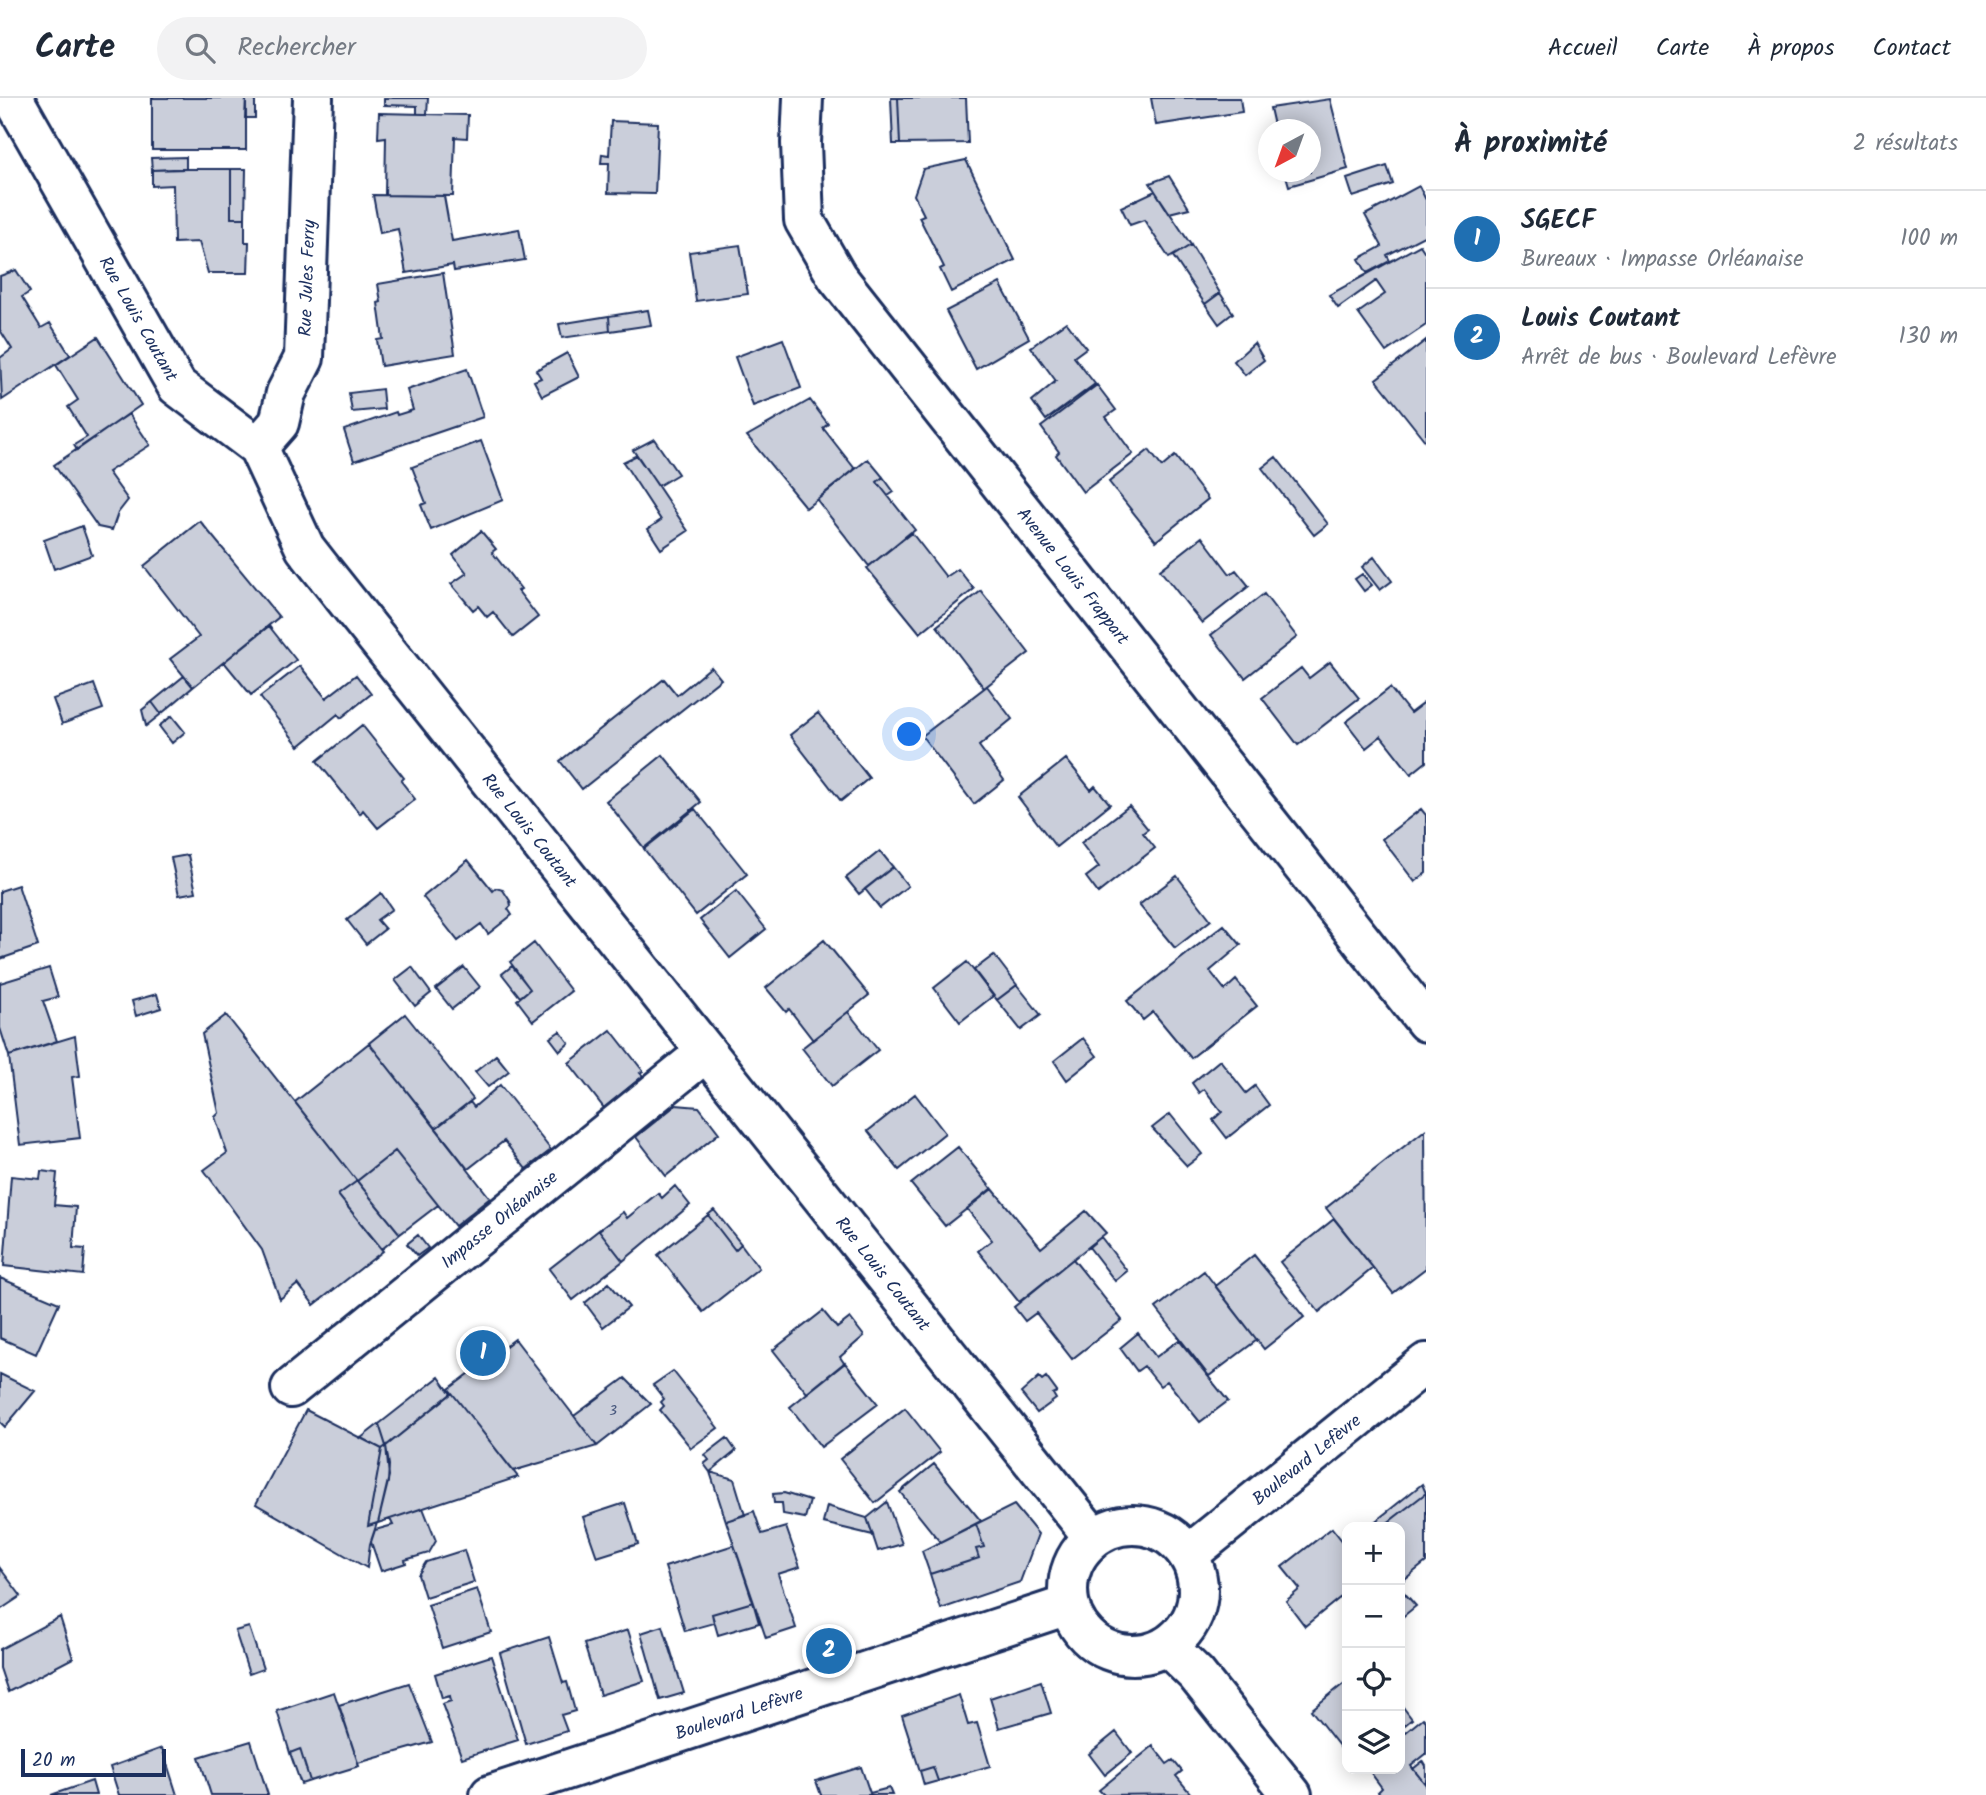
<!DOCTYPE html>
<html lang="fr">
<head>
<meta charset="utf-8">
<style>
  body { margin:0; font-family:Kalam,sans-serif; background:#f2f2f3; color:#1f2937 }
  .controls { position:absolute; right:21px; bottom:21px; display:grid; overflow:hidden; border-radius:14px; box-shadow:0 4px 18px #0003 }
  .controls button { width:63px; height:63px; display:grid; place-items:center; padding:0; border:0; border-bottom:2px solid #e0e1e3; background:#fff; color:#1f2937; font:35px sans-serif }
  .compass { position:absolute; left:1258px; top:21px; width:63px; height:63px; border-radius:50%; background:#fff; box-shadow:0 4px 18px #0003; rotate:221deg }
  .scale { position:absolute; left:21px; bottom:18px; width:145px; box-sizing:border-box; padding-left:7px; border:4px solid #1b2f5e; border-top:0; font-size:19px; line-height:24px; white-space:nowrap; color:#1b2f5e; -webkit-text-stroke:5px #fff; paint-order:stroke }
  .you { position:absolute; left:910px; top:637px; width:24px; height:24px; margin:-18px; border:5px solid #fff; border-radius:50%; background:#1a73e8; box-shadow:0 0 0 10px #1a73e833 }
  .badge { display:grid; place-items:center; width:46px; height:46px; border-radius:50%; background:#1f6fb2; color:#fff; font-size:23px; font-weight:700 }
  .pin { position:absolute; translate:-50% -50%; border:4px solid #fff; box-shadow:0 2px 7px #0006 }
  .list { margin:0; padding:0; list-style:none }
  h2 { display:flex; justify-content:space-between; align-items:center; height:91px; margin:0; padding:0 28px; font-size:30px }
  h2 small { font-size:23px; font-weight:400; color:#747a83 }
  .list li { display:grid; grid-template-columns:46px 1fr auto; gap:21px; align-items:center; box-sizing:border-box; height:98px; padding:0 28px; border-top:2px solid #e0e1e3 }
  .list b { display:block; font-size:26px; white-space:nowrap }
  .list p { margin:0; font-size:23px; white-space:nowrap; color:#747a83 }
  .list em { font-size:23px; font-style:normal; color:#747a83 }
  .icon { flex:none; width:38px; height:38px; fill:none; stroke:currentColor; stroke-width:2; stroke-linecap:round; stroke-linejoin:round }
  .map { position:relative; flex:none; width:1426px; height:1697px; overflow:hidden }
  header { display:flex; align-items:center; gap:42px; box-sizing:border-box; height:98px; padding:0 35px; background:#fff; border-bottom:2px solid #e0e1e3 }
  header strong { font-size:33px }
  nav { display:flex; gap:38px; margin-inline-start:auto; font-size:24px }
  .search { width:490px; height:63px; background:#f2f2f3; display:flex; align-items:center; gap:18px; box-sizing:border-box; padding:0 24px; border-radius:38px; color:#747a83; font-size:26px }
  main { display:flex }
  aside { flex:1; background:#fff }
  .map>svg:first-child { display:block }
</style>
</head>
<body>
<header>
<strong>Carte</strong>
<div class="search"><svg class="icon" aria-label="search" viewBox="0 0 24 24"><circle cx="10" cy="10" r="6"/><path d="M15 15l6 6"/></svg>Rechercher</div>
<nav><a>Accueil</a><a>Carte</a><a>À propos</a><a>Contact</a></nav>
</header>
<main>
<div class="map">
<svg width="1426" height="1697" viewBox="0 0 1426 1697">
  <rect width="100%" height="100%" fill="#fff"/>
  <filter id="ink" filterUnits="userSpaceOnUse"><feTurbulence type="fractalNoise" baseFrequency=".0143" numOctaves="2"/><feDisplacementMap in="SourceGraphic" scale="14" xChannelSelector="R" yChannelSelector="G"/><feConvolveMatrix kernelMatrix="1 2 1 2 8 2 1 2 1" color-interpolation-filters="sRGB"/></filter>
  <g filter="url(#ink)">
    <path fill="#caceda" stroke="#1b2f5e" stroke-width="2" d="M 152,0 L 246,0 L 246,52 L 152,52 Z
      M 246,0 L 255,0 L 255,20 L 245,20 Z
      M 384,0 L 428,0 L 427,16 L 417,16 L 417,8 L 384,7 Z
      M 891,0 L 898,0 L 900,46 L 893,46 Z
      M 898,0 L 966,0 L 968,45 L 900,46 Z
      M 1151,0 L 1240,0 L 1242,14 L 1156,27 Z
      M 1330,1 L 1348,71 L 1289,88 L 1285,74 L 1310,74 L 1310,32 L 1275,32 L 1270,10 Z
      M 379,15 L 468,17 L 467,40 L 455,39 L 453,98 L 385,97 L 386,39 L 378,40 Z
      M 611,23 L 658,25 L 655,96 L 608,95 L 609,65 L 601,65 L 602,56 L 609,57 Z
      M 186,59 L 186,71 L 152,72 L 151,60 Z
      M 966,62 L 1015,162 L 951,194 L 940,171 L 944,169 L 919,119 L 924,117 L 914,97 L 923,71 Z
      M 1387,68 L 1393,86 L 1353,99 L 1347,81 Z
      M 173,71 L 231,71 L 231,120 L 245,120 L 245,144 L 249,144 L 248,175 L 208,175 L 199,144 L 174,145 L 173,87 L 152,88 L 152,72 Z
      M 231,71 L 246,71 L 245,120 L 231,120 Z
      M 1169,78 L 1189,110 L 1169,115 L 1150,85 Z
      M 1419,88 L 1426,102 L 1426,137 L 1387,157 L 1390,163 L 1367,175 L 1359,161 L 1382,148 L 1365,117 Z
      M 1155,93 L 1191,147 L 1169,160 L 1144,122 L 1130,127 L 1121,109 Z
      M 373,97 L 444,98 L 452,143 L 519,131 L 525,162 L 454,173 L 453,167 L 406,175 L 398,131 L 380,135 Z
      M 740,147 L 748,196 L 696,203 L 689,154 Z
      M 1191,147 L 1220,195 L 1205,206 L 1173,158 Z
      M 1420,147 L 1426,156 L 1426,227 L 1386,254 L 1358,215 L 1385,196 L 1376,183 L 1338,210 L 1329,197 Z
      M 16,172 L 30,194 L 22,199 L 41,230 L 50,225 L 70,257 L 2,302 L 0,260 L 12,251 L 0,232 L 0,178 Z
      M 443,175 L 455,256 L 381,268 L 377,242 L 383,241 L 378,205 L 381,204 L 378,186 Z
      M 1000,185 L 1029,240 L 976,271 L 946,213 Z
      M 1220,195 L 1233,215 L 1219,226 L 1205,206 Z
      M 648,212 L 651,227 L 610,233 L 609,218 Z
      M 609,218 L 610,233 L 562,240 L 559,226 Z
      M 1066,224 L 1086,250 L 1074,259 L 1095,286 L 1046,322 L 1032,303 L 1056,283 L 1031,249 Z
      M 98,239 L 141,307 L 77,352 L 74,347 L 87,339 L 68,309 L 78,302 L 56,267 Z
      M 783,241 L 801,290 L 753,308 L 735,259 Z
      M 1426,242 L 1426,344 L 1376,281 Z
      M 1254,245 L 1264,262 L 1245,277 L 1234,263 Z
      M 567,255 L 579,279 L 542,298 L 534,283 L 541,280 L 536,272 Z
      M 467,271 L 483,319 L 354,363 L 344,332 L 396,314 L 397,317 L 413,312 L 407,292 Z
      M 1097,287 L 1116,312 L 1106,319 L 1133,356 L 1083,394 L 1056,357 L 1059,354 L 1041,329 Z
      M 382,291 L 384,311 L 352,314 L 349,295 Z
      M 810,302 L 828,326 L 823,330 L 855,371 L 806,410 L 747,338 Z
      M 129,316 L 150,347 L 108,374 L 128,402 L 118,415 L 112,432 L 98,429 L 54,367 Z
      M 654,341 L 678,376 L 658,388 L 633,352 Z
      M 481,343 L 503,402 L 431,432 L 421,407 L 426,405 L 412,369 Z
      M 1149,352 L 1162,369 L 1175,358 L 1208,401 L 1156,443 L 1109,384 Z
      M 637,357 L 688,433 L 661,451 L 648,431 L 661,422 L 623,364 Z
      M 1276,359 L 1328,426 L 1314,437 L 1262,370 Z
      M 868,361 L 883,379 L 877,384 L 915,432 L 869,468 L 817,402 Z
      M 883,379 L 894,394 L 888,398 L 877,384 Z
      M 200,423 L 279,519 L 193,589 L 170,561 L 199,539 L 144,468 Z
      M 82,428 L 92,457 L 54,471 L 44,442 Z
      M 481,433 L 496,451 L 492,454 L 521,491 L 518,493 L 538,519 L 513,539 L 493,514 L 487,519 L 478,508 L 473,512 L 451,486 L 467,475 L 453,457 Z
      M 911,434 L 946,479 L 958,471 L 974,491 L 920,535 L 867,470 Z
      M 1202,439 L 1230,476 L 1236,472 L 1249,488 L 1202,525 L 1160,472 Z
      M 1374,459 L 1392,483 L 1380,492 L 1362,469 Z
      M 1362,476 L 1372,487 L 1364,493 L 1355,481 Z
      M 981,493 L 1029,555 L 984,590 L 937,528 Z
      M 1264,496 L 1297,539 L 1245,580 L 1211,537 Z
      M 269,528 L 296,562 L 251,597 L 224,564 Z
      M 1330,564 L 1359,600 L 1298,647 L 1262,600 L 1301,570 L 1309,580 Z
      M 300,568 L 326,600 L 356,577 L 371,596 L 341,620 L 338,616 L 299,648 L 260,599 Z
      M 711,569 L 721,581 L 582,691 L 560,663 L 664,581 L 677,597 Z
      M 184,578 L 193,589 L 161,616 L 152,604 Z
      M 94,586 L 103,611 L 62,626 L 53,601 Z
      M 987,588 L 1012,621 L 979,648 L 1004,682 L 974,706 L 922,638 Z
      M 1390,590 L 1410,615 L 1426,603 L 1426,664 L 1411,676 L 1381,638 L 1366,650 L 1346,624 Z
      M 152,604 L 161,616 L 146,628 L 142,612 Z
      M 818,615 L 869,680 L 841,703 L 790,637 Z
      M 172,618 L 185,634 L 172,645 L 159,628 Z
      M 362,627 L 404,680 L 401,683 L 415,701 L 378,730 L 363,712 L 360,716 L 317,663 Z
      M 663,657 L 701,704 L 644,750 L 606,703 Z
      M 1066,661 L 1091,692 L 1095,688 L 1110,706 L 1056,749 L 1018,699 Z
      M 1129,708 L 1148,731 L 1143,735 L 1155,750 L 1098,795 L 1086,779 L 1099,769 L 1081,745 Z
      M 695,711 L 747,776 L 696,817 L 644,751 Z
      M 1421,711 L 1426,717 L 1426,775 L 1415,784 L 1382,741 Z
      M 880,753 L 893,769 L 859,796 L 846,780 Z
      M 188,757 L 196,794 L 179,797 L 171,760 Z
      M 468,762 L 493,793 L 496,790 L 503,792 L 510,803 L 511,808 L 508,811 L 512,817 L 488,836 L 481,826 L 458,843 L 423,799 Z
      M 893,769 L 908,788 L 880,810 L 865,791 Z
      M 1177,778 L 1211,822 L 1175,850 L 1139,807 Z
      M 18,787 L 38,848 L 0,861 L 0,793 Z
      M 736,793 L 766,831 L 730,860 L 700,822 Z
      M 381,795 L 392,811 L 377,822 L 385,831 L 366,846 L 347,822 Z
      M 1224,827 L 1241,847 L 1210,873 L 1225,892 L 1236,882 L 1257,908 L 1191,960 L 1153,914 L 1143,922 L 1127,903 Z
      M 824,842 L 869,897 L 813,942 L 789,911 L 786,914 L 766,890 Z
      M 534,845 L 571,893 L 533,923 L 517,902 L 530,891 L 510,864 Z
      M 994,857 L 1017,887 L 997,902 L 974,872 Z
      M 967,864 L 993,898 L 960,924 L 934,890 Z
      M 512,868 L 530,891 L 520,899 L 502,876 Z
      M 412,869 L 431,895 L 415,908 L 395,882 Z
      M 464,869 L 480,889 L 452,911 L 436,891 Z
      M 49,870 L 58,899 L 43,903 L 57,943 L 9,958 L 0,930 L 0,885 Z
      M 1017,887 L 1041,917 L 1021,932 L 997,902 Z
      M 157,896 L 161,910 L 136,918 L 132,903 Z
      M 848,914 L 878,952 L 832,988 L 802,950 Z
      M 405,916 L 473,1001 L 436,1030 L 369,945 Z
      M 226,917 L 357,1083 L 338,1097 L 383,1153 L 314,1207 L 298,1186 L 280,1201 L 262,1152 L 204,1072 L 227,1055 L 215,1019 L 219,1015 L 202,936 Z
      M 611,932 L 643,973 L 640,975 L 643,978 L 604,1010 L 569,965 Z
      M 560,933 L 569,945 L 560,953 L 550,940 Z
      M 75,938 L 80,978 L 72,979 L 80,1040 L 20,1047 L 9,958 Z
      M 1083,940 L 1097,958 L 1067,982 L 1054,963 Z
      M 369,945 L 490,1100 L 455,1128 L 395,1053 L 357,1083 L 295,1004 Z
      M 496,957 L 509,973 L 488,989 L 475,974 Z
      M 1220,962 L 1246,995 L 1255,988 L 1269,1007 L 1227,1040 L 1213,1022 L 1222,1014 L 1204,991 L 1199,995 L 1192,985 Z
      M 500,987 L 551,1052 L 526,1071 L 504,1043 L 468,1071 L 436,1030 L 470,1004 L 474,1009 Z
      M 915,996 L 945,1035 L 899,1072 L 868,1033 Z
      M 676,1007 L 699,1009 L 719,1035 L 666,1078 L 636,1039 Z
      M 1170,1016 L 1202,1056 L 1187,1068 L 1152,1030 Z
      M 1425,1032 L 1426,1170 L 1393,1195 L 1326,1110 Z
      M 958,1049 L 992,1091 L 945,1128 L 911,1086 Z
      M 395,1053 L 438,1107 L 400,1136 L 357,1083 Z
      M 41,1073 L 57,1075 L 54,1107 L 76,1109 L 73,1150 L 85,1151 L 83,1177 L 4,1168 L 11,1078 L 40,1081 Z
      M 357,1083 L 400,1136 L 382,1151 L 338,1097 Z
      M 675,1088 L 690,1107 L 623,1163 L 599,1132 L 623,1114 L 627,1120 L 658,1095 L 662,1100 Z
      M 992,1090 L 1041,1150 L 1086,1113 L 1106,1135 L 1019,1204 L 978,1153 L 992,1142 L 967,1111 Z
      M 714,1112 L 741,1146 L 735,1152 L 708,1117 Z
      M 708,1117 L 735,1152 L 741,1146 L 759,1170 L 703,1214 L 658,1157 Z
      M 1334,1121 L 1373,1170 L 1319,1214 L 1280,1164 Z
      M 599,1132 L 623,1163 L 573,1202 L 549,1171 Z
      M 418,1137 L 428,1150 L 417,1158 L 407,1146 Z
      M 1101,1139 L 1127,1173 L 1115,1183 L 1089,1149 Z
      M 1254,1157 L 1304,1219 L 1264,1251 L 1215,1188 Z
      M 1073,1161 L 1122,1222 L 1072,1261 L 1036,1215 L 1025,1223 L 1014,1209 Z
      M 1204,1173 L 1257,1242 L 1209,1278 L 1156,1210 Z
      M 0,1180 L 59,1205 L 36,1256 L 0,1240 Z
      M 609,1185 L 629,1209 L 603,1229 L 585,1205 Z
      M 823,1213 L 837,1230 L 850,1220 L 864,1238 L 840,1259 L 844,1265 L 807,1295 L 773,1252 Z
      M 1138,1235 L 1156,1259 L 1179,1242 L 1228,1303 L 1200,1324 L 1167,1283 L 1160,1288 L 1144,1268 L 1137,1273 L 1120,1250 Z
      M 515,1241 L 574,1318 L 597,1348 L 513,1373 L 449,1291 Z
      M 845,1265 L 878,1306 L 821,1349 L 790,1309 Z
      M 673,1273 L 718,1330 L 691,1350 L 660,1312 L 664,1308 L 661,1304 L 664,1301 L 653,1287 Z
      M 0,1276 L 35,1293 L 5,1329 L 0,1324 Z
      M 439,1279 L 451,1296 L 386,1348 L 379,1326 Z
      M 1039,1279 L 1042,1282 L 1046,1279 L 1057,1294 L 1053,1296 L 1056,1301 L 1037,1315 L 1021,1295 Z
      M 625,1280 L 651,1306 L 597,1348 L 574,1318 Z
      M 452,1295 L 518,1379 L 378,1425 L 389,1378 L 386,1348 Z
      M 905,1310 L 940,1354 L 875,1405 L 840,1361 Z
      M 306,1312 L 382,1351 L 368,1428 L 377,1425 L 370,1446 L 367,1470 L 256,1406 Z
      M 379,1326 L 386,1348 L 382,1351 L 361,1340 Z
      M 727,1340 L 736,1353 L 710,1374 L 704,1366 L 709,1362 L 705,1357 Z
      M 386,1348 L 389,1367 L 388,1384 L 378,1425 L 368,1428 L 382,1351 Z
      M 934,1366 L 981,1423 L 940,1444 L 900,1394 Z
      M 710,1374 L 734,1381 L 745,1417 L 726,1423 Z
      M 1422,1386 L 1426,1395 L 1382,1429 L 1377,1422 Z
      M 784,1395 L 810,1403 L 805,1420 L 783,1416 L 782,1405 L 774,1405 L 773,1396 Z
      M 1426,1395 L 1426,1464 L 1400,1485 L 1400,1429 L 1368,1429 L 1377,1422 L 1382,1429 Z
      M 887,1404 L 902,1446 L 878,1453 L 867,1420 Z
      M 625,1405 L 638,1446 L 597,1459 L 583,1419 Z
      M 1014,1407 L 1038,1436 L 1020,1484 L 941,1511 L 930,1476 L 979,1460 L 976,1451 L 984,1449 L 976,1426 Z
      M 827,1408 L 867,1420 L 873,1437 L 823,1425 Z
      M 423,1410 L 436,1443 L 429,1455 L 405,1462 L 406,1465 L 381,1473 L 371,1444 L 375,1432 L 393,1427 L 390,1421 Z
      M 754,1413 L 762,1436 L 786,1429 L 800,1469 L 778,1476 L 796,1530 L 766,1540 L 726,1423 Z
      M 976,1426 L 984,1449 L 976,1451 L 979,1460 L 930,1476 L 922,1453 Z
      M 1332,1430 L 1347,1449 L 1347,1494 L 1305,1528 L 1286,1503 L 1300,1491 L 1282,1469 Z
      M 734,1447 L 753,1504 L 712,1516 L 714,1525 L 685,1533 L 665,1469 Z
      M 464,1452 L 474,1484 L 425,1499 L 418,1477 L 426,1464 Z
      M 0,1470 L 21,1498 L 0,1512 Z
      M 1400,1490 L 1416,1508 L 1400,1521 Z
      M 477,1491 L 491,1534 L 442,1550 L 428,1507 Z
      M 753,1504 L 759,1525 L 718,1537 L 712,1516 Z
      M 60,1519 L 73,1560 L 8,1594 L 0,1570 L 0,1551 Z
      M 663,1528 L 684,1595 L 660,1602 L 641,1535 Z
      M 249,1529 L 263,1571 L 249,1576 L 235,1533 Z
      M 628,1532 L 644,1583 L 600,1597 L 584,1546 Z
      M 549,1539 L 563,1585 L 567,1584 L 575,1613 L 561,1617 L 567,1633 L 526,1646 L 500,1555 Z
      M 491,1558 L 518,1642 L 462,1660 L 442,1606 L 451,1603 L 450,1598 L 442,1600 L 435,1576 Z
      M 1041,1583 L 1051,1615 L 999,1630 L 990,1600 Z
      M 1347,1583 L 1347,1658 L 1311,1612 Z
      M 409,1585 L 432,1644 L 358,1665 L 339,1607 Z
      M 334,1594 L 359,1668 L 310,1683 L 300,1651 L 290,1655 L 277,1613 Z
      M 959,1597 L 968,1627 L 977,1625 L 990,1668 L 938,1683 L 933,1669 L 920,1673 L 902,1617 Z
      M 1400,1605 L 1412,1621 L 1400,1631 Z
      M 1423,1620 L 1426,1623 L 1426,1656 L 1411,1668 L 1426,1687 L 1426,1697 L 1380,1697 L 1378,1694 L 1382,1690 L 1368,1671 L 1400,1671 L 1400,1639 Z
      M 1116,1634 L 1132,1655 L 1105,1677 L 1089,1656 Z
      M 251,1643 L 268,1697 L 211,1697 L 199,1659 Z
      M 1153,1648 L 1167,1666 L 1173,1662 L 1182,1673 L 1176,1678 L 1191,1696 L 1104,1697 L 1099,1692 Z
      M 162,1650 L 177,1697 L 119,1697 L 110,1669 Z
      M 300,1651 L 310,1683 L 301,1686 L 290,1655 Z
      M 1423,1663 L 1426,1668 L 1426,1687 L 1413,1671 Z
      M 861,1669 L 870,1695 L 889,1690 L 892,1697 L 821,1697 L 816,1683 Z
      M 933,1669 L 938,1683 L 924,1687 L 920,1673 Z
      M 92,1683 L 96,1697 L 51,1697 Z"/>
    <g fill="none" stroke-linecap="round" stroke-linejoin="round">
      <g stroke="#1b2f5e" stroke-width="44">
        <g id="minor">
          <path id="s1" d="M 13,0 L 177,288 L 258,349 L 305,450 L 319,468 L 1093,1439"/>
          <path id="s2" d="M 803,0 L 801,45 L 804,122 L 837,179 L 1426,924"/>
          <path id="s3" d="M 258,349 L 279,325 L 286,295 L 304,260 L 313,0"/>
          <path id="s4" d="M 291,1290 L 706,954"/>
          <circle cx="1133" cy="1492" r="65"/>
          <path id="s5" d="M 1188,1457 L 1426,1265"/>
          <path d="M 1167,1548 L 1196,1576 L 1292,1697"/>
          <path id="s6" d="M 490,1697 L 1068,1507"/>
        </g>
      </g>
      <use href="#minor" stroke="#fff" stroke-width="38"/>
    </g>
  </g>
  <g text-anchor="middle" stroke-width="5" stroke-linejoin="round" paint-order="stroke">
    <g font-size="14" fill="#47577d">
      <text x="613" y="1317">3</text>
    </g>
    <g font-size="18" fill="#1b2f5e" stroke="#fff">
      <text dy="6" stroke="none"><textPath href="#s3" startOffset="182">Rue Jules Ferry</textPath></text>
      <text dy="6" stroke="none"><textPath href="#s1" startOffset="254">Rue Louis Coutant</textPath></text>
      <text dy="6" stroke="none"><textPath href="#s2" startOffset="569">Avenue Louis Frappart</textPath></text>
      <text dy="6" stroke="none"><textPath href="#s1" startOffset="905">Rue Louis Coutant</textPath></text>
      <text dy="6" stroke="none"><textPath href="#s4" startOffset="268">Impasse Orléanaise</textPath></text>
      <text dy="6" stroke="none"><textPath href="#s1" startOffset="1472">Rue Louis Coutant</textPath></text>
      <text dy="6" stroke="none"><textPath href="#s5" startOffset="152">Boulevard Lefèvre</textPath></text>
      <text dy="6" stroke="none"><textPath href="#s6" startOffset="262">Boulevard Lefèvre</textPath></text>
    </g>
  </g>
</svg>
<div class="controls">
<button>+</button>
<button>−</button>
<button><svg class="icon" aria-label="locate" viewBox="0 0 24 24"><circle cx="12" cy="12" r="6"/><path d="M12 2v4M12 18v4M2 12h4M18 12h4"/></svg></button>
<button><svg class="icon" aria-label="layers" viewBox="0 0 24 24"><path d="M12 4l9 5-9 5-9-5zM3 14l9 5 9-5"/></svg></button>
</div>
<svg class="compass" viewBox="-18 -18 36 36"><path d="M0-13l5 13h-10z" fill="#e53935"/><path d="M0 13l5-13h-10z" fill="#747a83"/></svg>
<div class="scale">20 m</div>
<div class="you"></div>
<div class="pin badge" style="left:483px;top:1255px">1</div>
<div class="pin badge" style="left:829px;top:1553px">2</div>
</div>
<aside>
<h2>À proximité<small>2 résultats</small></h2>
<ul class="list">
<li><span class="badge">1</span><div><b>SGECF</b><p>Bureaux · Impasse Orléanaise</p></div><em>100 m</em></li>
<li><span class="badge">2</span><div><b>Louis Coutant</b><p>Arrêt de bus · Boulevard Lefèvre</p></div><em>130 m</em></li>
</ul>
</aside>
</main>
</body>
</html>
